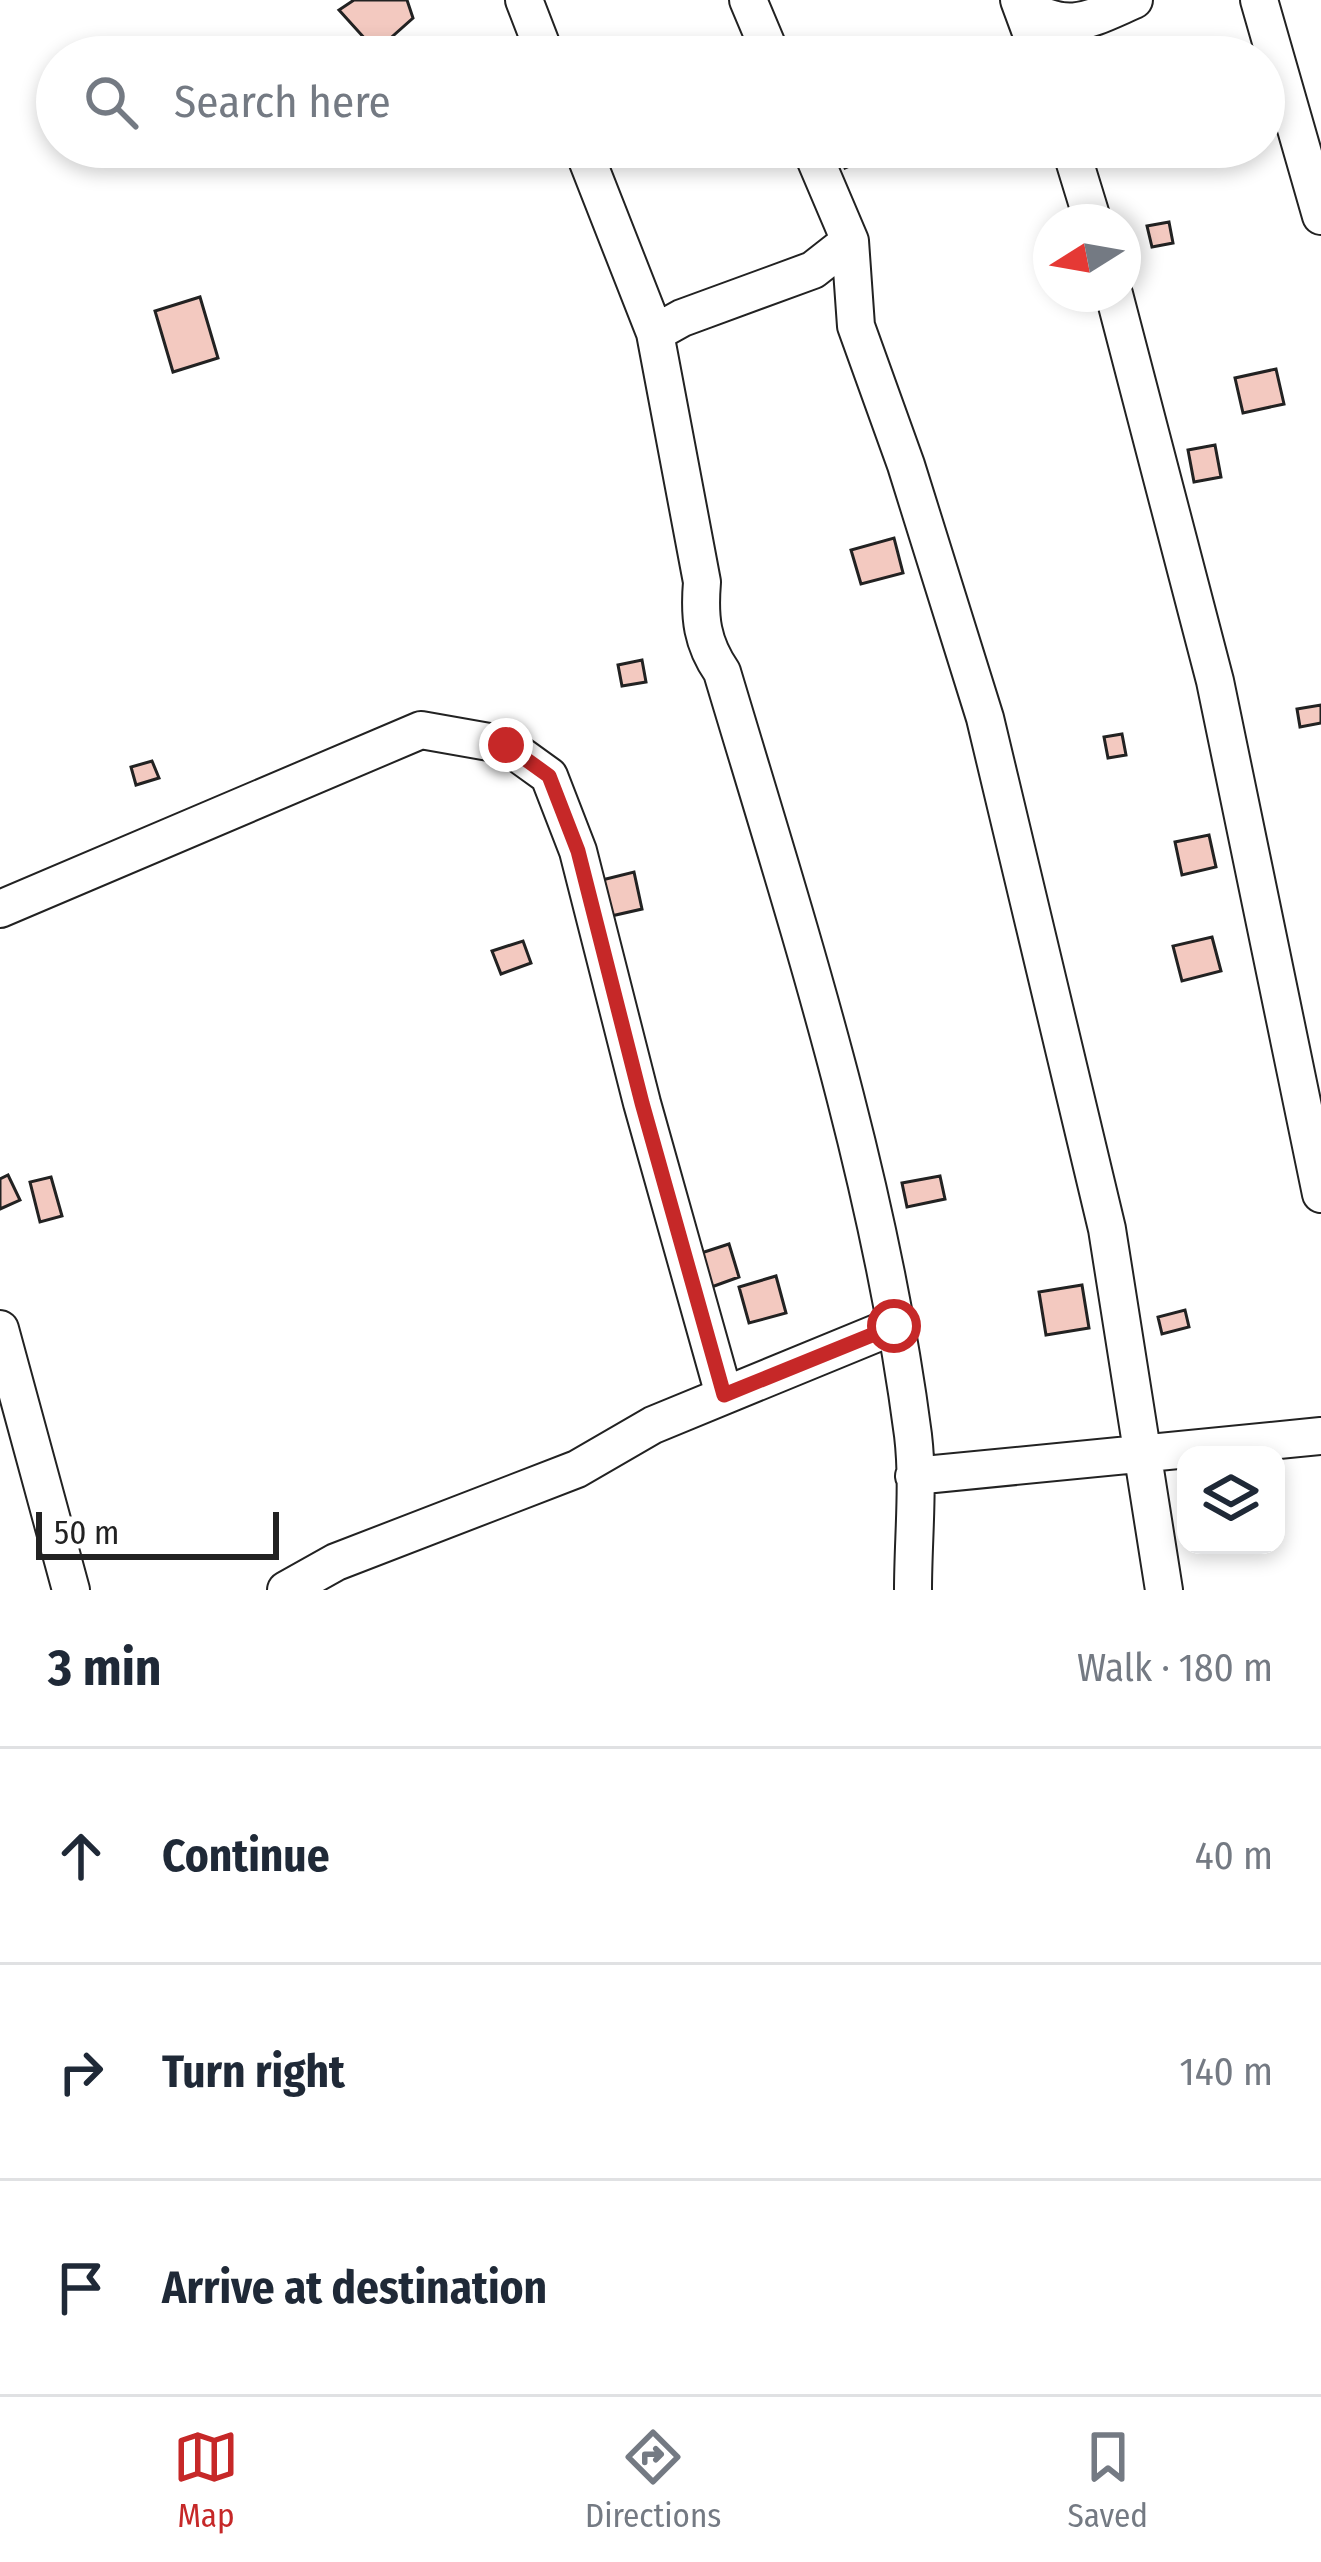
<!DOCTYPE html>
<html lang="en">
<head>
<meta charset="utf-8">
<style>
  body { margin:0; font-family:"Fira Sans Condensed",sans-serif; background:#f6f6f7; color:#1f2937 }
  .controls { position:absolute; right:36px; bottom:36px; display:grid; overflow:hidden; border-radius:24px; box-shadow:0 6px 18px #0003 }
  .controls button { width:108px; height:108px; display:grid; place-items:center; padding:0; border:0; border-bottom:3px solid #e0e1e3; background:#fff; color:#1f2937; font:60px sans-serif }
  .compass { position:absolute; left:1033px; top:204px; width:108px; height:108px; border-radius:50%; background:#fff; box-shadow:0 6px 18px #0003; rotate:259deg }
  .scale { position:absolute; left:36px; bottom:30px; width:243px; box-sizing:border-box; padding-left:12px; border:6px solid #222; border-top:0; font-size:33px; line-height:42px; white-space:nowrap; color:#222; -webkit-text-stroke:9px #fff; paint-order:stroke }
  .stop { position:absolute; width:36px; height:36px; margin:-27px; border:9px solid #c62828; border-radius:50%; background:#fff }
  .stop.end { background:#c62828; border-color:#fff; box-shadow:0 3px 12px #0008 }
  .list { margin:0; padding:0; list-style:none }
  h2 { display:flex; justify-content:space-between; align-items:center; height:156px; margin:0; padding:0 48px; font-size:51px }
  h2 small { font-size:39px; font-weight:400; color:#747a83 }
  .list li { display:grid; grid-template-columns:78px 1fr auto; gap:36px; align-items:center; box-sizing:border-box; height:216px; padding:0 48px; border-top:3px solid #e0e1e3 }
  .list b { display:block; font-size:45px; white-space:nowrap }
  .list em { font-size:39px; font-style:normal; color:#747a83 }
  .icon { flex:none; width:66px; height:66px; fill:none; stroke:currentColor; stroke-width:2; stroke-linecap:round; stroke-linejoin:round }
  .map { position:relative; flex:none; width:1321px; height:1590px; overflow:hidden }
  .search { position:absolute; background:#fff; box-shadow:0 6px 18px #0003; left:36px; right:36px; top:36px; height:132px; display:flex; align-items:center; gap:30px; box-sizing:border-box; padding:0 42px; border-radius:66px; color:#747a83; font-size:45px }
  .sheet { height:804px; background:#fff }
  nav { display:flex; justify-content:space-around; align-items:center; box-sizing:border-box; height:168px; border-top:3px solid #e0e1e3; background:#fff; font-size:33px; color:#747a83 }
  nav a { display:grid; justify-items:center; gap:6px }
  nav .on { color:#c62828 }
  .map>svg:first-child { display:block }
</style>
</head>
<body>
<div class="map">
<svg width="1321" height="1590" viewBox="0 0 1321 1590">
  <rect width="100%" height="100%" fill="#fff"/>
  <path fill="#f3c9c0" stroke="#222" stroke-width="3" d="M 354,0 L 407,0 L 413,18 L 376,51 L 339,10 Z
    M 837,147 L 869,147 L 873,156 L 845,168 Z
    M 960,147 L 1002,147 L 1003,150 L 968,165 Z
    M 1169,222 L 1173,243 L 1152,247 L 1147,226 Z
    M 200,297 L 218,358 L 173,372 L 155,311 Z
    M 1276,369 L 1284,404 L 1243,413 L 1235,378 Z
    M 1215,445 L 1221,477 L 1194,482 L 1188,450 Z
    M 894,538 L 903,573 L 861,584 L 851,550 Z
    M 642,660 L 646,682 L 622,686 L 618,665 Z
    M 1321,705 L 1321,723 L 1300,727 L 1297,709 Z
    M 1122,734 L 1126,755 L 1108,758 L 1104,737 Z
    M 152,761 L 159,778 L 136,785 L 131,767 Z
    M 1209,835 L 1216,867 L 1182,875 L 1175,842 Z
    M 634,872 L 642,909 L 598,919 L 602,880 Z
    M 1212,937 L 1221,971 L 1182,981 L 1173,946 Z
    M 523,941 L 531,963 L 501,974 L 492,951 Z
    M 8,1175 L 20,1200 L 0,1209 L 0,1179 Z
    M 940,1176 L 945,1199 L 907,1207 L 902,1183 Z
    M 51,1177 L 62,1216 L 40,1222 L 30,1182 Z
    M 729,1244 L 739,1277 L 706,1289 L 695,1255 Z
    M 776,1276 L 786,1313 L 749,1323 L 739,1287 Z
    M 1082,1285 L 1089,1328 L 1046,1335 L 1039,1292 Z
    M 1185,1310 L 1189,1327 L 1162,1334 L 1158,1317 Z"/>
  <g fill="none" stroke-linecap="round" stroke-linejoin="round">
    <g stroke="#222" stroke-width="40">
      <path id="minor" d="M 524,0 L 546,57
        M 748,0 L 772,57
        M 1019,0 L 1040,57
        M 1259,0 L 1321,216
        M 1022,6 C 1070,33 1086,21 1134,0
        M 582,147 L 655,333 L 702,582 C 699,618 702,643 722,672 C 797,923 879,1174 913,1435 C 919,1485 913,1539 913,1590
        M 810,147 L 850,241 L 856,326 L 906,465 L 985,718 L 1107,1229 L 1164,1590
        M 1070,147 L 1093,222
        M 1114,294 L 1215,681 L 1321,1194
        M 655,333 L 682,318 L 813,270 L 850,241
        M 0,909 L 421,730 L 506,745 L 549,776 L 578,851 L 642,1103 L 724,1395
        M 0,1329 L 71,1590
        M 914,1476 L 1321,1436
        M 286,1590 L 336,1562 L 577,1469 L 653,1425 L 894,1326"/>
    </g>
    <use href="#minor" stroke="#fff" stroke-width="36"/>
  </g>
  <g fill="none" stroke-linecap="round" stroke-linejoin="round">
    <path stroke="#c62828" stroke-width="15" d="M 506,745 L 549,776 L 578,851 L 642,1103 L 724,1395 L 894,1326"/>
  </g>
</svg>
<div class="controls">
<button><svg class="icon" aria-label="layers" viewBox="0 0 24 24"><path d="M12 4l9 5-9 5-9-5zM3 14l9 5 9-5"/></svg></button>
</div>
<svg class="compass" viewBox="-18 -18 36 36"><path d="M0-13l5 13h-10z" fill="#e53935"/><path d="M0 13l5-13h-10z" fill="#747a83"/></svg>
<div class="scale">50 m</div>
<div class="stop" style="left:894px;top:1326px"></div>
<div class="stop end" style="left:506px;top:745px"></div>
<div class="search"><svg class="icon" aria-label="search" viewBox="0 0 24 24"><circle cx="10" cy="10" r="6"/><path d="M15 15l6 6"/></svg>Search here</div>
</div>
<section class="sheet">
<h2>3 min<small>Walk · 180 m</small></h2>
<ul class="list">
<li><svg class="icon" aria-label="ahead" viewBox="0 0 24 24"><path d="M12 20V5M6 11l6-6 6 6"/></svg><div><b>Continue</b></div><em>40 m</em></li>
<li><svg class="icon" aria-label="right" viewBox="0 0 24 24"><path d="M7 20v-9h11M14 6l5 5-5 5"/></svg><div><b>Turn right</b></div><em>140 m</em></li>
<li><svg class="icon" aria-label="arrive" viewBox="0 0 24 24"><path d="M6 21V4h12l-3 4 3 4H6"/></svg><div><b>Arrive at destination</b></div></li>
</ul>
</section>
<nav>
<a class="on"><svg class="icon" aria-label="map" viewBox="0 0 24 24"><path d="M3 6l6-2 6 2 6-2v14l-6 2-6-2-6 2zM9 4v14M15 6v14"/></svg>Map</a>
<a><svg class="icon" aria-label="directions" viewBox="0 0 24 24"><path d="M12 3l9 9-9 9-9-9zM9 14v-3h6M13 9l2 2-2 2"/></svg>Directions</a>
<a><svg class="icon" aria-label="saved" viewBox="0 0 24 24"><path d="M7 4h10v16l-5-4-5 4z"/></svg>Saved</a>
</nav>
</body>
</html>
